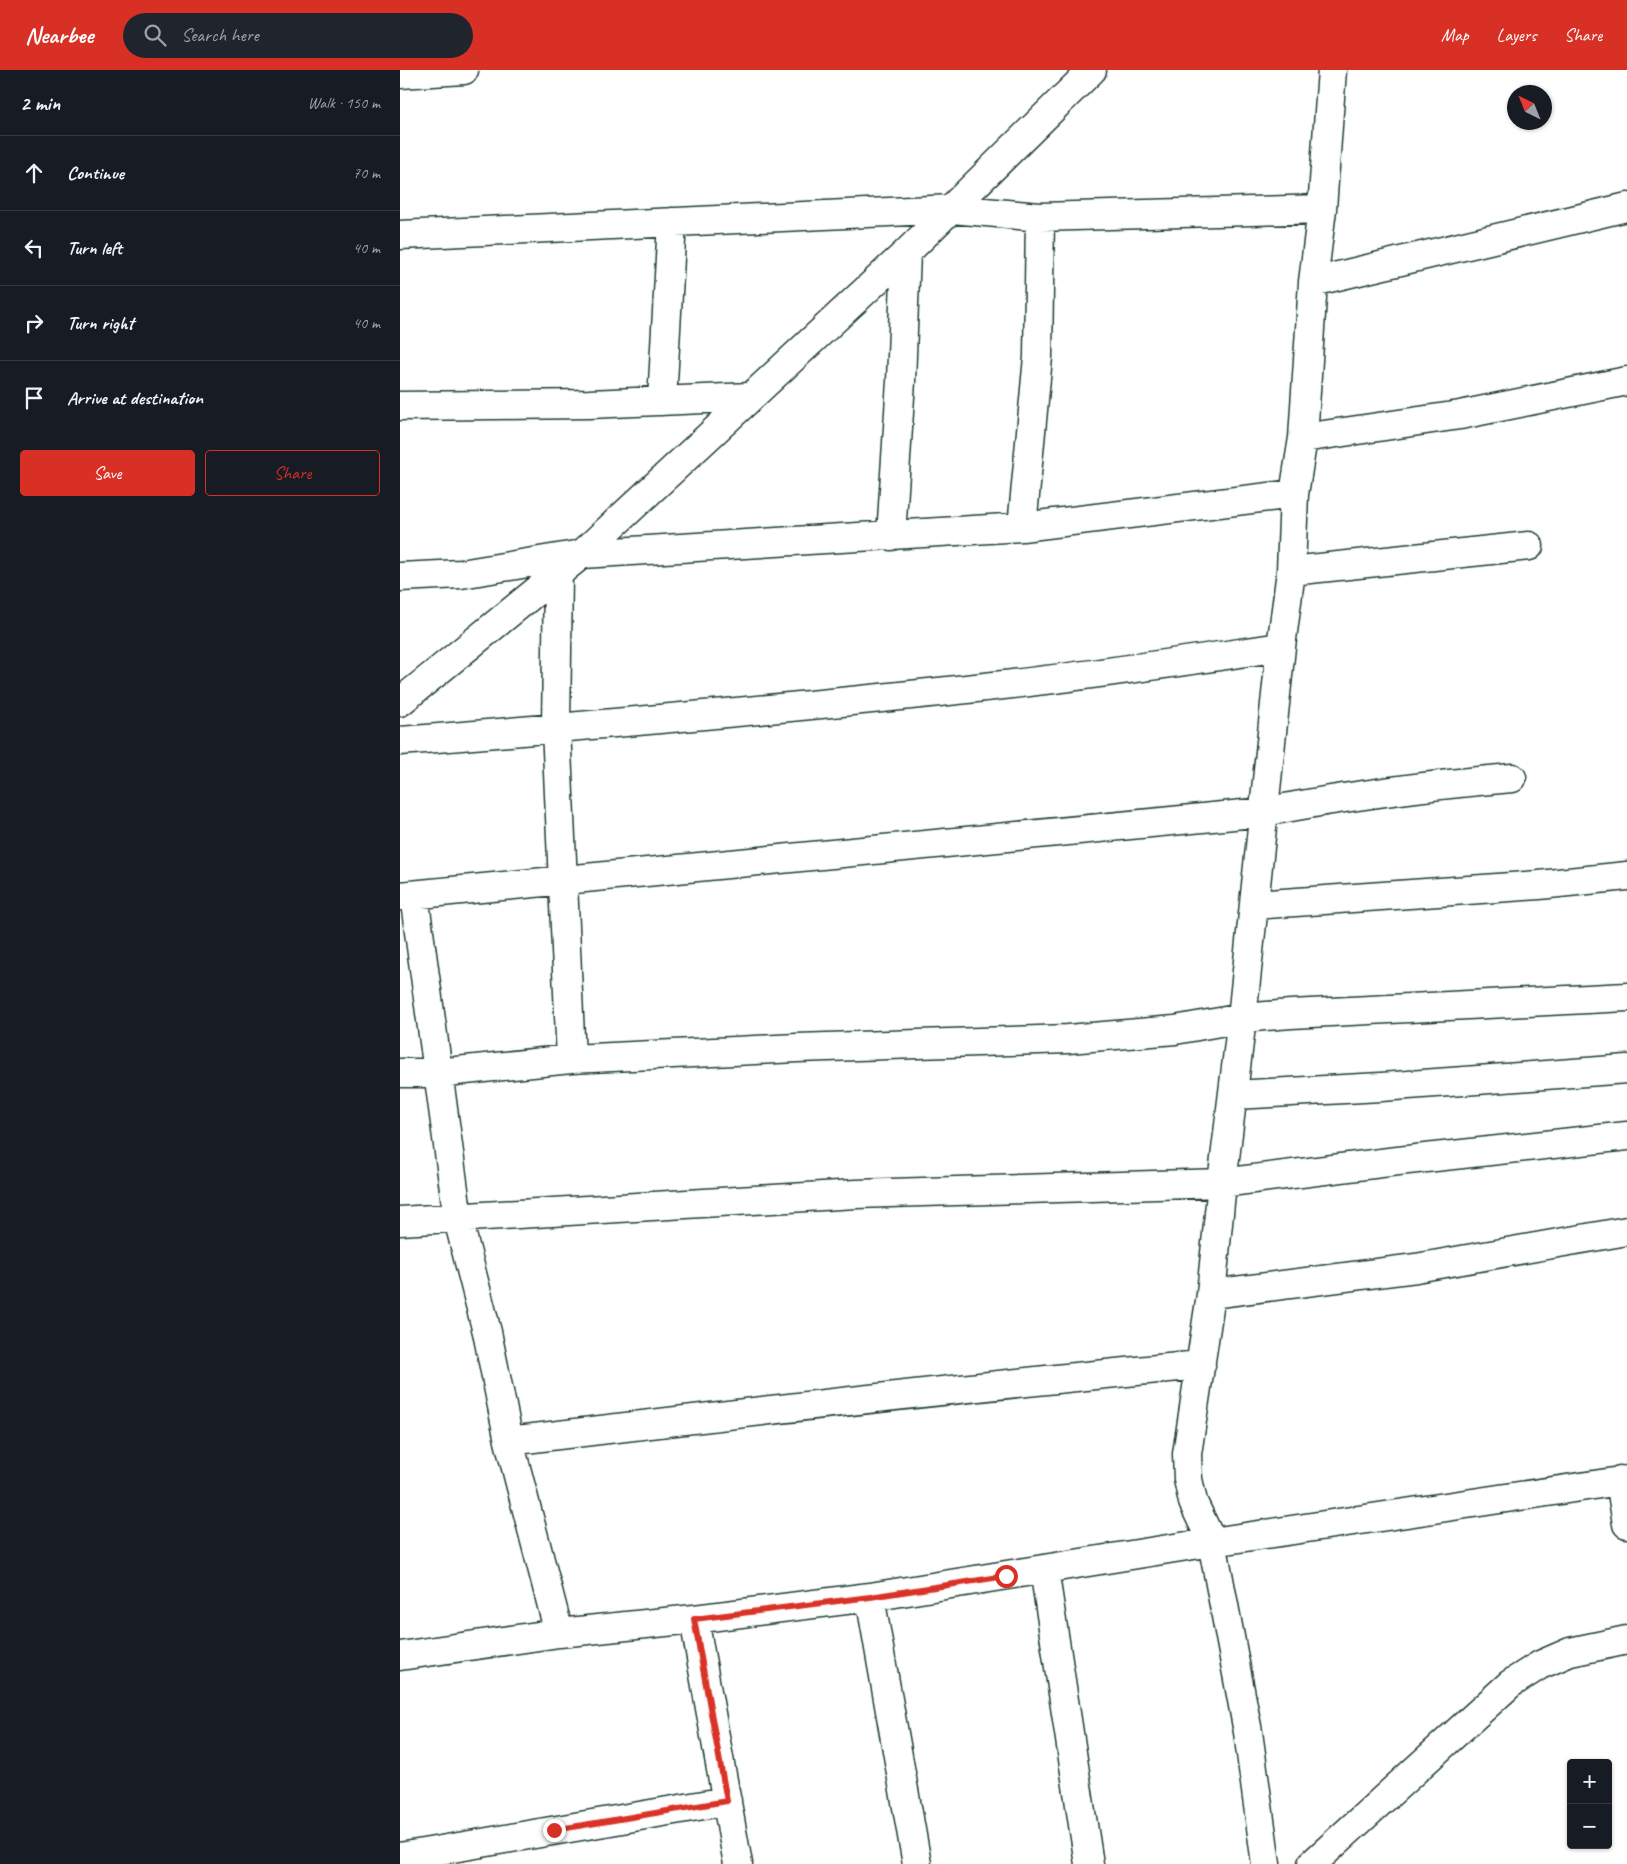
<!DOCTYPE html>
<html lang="en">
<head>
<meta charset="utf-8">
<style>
  body { margin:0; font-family:Caveat,sans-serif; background:#20242c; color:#f1f3f6 }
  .controls { position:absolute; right:15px; bottom:15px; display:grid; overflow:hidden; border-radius:5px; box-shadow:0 1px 4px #0004 }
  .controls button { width:45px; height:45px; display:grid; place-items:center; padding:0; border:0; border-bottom:1px solid #363941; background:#171b24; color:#f1f3f6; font:25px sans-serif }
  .compass { position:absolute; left:1107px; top:15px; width:45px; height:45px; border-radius:50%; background:#171b24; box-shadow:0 1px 4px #0004; rotate:317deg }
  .stop { position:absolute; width:15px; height:15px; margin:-11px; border:4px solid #d93025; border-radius:50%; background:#fff }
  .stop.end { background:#d93025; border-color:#fff; box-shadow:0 1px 5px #0008 }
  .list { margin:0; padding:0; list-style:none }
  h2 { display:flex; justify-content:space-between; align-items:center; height:65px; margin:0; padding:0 20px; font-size:21px }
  h2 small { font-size:16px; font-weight:400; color:#9ea1a6 }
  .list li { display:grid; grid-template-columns:32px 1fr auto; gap:15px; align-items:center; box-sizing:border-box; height:75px; padding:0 20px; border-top:1px solid #363941 }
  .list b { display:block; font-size:19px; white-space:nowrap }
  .list em { font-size:16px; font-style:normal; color:#9ea1a6 }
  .actions { display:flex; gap:10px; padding:15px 20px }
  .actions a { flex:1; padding:11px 0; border:1px solid #d93025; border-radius:5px; text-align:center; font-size:18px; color:#d93025 }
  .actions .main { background:#d93025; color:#fff }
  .icon { flex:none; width:28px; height:28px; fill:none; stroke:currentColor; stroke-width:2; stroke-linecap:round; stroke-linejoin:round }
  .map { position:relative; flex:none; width:1227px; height:1794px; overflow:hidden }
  header { display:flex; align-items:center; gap:30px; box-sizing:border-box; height:70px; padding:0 25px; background:#d93025; color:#fff }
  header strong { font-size:24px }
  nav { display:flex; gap:28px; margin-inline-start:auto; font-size:18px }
  .search { width:350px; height:45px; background:#20242c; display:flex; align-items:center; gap:12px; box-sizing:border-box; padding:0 18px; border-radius:28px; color:#9ea1a6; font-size:19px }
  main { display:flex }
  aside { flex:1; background:#171b24 }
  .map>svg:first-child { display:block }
</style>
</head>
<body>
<header>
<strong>Nearbee</strong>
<div class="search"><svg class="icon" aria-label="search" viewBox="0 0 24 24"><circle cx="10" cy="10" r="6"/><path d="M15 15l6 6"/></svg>Search here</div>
<nav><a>Map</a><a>Layers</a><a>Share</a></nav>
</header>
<main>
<aside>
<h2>2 min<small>Walk · 150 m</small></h2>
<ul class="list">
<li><svg class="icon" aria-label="ahead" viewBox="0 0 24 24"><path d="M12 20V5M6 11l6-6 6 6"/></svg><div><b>Continue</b></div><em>70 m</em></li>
<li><svg class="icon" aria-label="left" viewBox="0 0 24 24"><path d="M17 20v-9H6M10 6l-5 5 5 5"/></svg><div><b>Turn left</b></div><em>40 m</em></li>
<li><svg class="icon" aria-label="right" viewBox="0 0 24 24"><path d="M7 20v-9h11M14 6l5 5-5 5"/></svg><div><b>Turn right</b></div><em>40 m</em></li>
<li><svg class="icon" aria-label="arrive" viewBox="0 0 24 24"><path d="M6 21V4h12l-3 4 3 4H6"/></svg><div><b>Arrive at destination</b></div></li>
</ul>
<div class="actions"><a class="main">Save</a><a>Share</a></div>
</aside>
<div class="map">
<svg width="1227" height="1794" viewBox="0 0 1227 1794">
  <rect width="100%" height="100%" fill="#fff"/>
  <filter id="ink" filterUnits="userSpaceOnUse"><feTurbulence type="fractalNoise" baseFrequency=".02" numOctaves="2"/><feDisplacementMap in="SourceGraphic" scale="10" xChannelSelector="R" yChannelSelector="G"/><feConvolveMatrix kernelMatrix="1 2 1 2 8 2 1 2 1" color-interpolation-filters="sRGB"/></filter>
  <g filter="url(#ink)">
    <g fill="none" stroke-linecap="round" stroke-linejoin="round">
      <g stroke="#1f3d34" stroke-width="31">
        <path id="minor" d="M 0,4 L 64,0
          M 0,165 L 552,139 L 640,147 L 922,139
          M 913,212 L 1227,137
          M 262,331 L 272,152
          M 0,336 L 189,334 L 350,327
          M 903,368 L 1060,345 L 1227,311
          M 622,457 L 638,287 L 640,147
          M 491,466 L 501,311 L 506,183
          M 891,501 L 1129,476
          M 158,503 L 156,658 L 171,989
          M 0,507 L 61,504 L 182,484 L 622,457 L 894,424
          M 0,632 L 182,484 L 506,183 L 692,0
          M 0,671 C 198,655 397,638 594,616 C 690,606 785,591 881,577
          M 14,825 L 58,1149 L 87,1262 L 109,1371 L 159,1563
          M 0,826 L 864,742 C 946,726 1028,715 1112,708
          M 854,835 L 1139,815 L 1227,806
          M 0,1003 L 37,1003 L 171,989 L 397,978 L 668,969 L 775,960 L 842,948 L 891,944 L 1227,927
          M 834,1025 L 981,1017 L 1227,999
          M 0,1151 L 456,1124 L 822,1113 L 989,1092 L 1227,1066
          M 811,1224 L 1016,1198 L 1227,1161
          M 109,1371 C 339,1343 570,1316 801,1295
          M 1220,1410 L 1227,1454
          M 644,1499 L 689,1794
          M 470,1527 L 517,1794
          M 294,1549 L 338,1794
          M 0,1586 L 159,1563 L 294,1549 L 470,1527 L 812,1472 L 1227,1410
          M 0,1787 L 327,1731
          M 866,1794 L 848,1662 L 812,1472 L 793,1432 L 788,1409 L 787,1384 L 811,1224 L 822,1113 L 842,948 L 881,577 L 891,501 L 894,424 L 903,368 L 913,212 L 922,139 L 932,0
          M 912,1794 L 1110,1614 L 1140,1595 L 1170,1582 L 1227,1570"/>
      </g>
      <use href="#minor" stroke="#fff" stroke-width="28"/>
    </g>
  </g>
  <g fill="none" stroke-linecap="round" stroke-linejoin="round" filter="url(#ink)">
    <path stroke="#d93025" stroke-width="6" d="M 154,1760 L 327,1731 L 294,1549 L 470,1527 L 606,1506"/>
  </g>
</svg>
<div class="controls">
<button>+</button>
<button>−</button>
</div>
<svg class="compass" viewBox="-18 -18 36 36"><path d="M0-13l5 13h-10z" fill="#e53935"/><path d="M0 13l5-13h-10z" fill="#9ea1a6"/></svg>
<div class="stop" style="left:606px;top:1506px"></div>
<div class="stop end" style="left:154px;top:1760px"></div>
</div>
</main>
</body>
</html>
